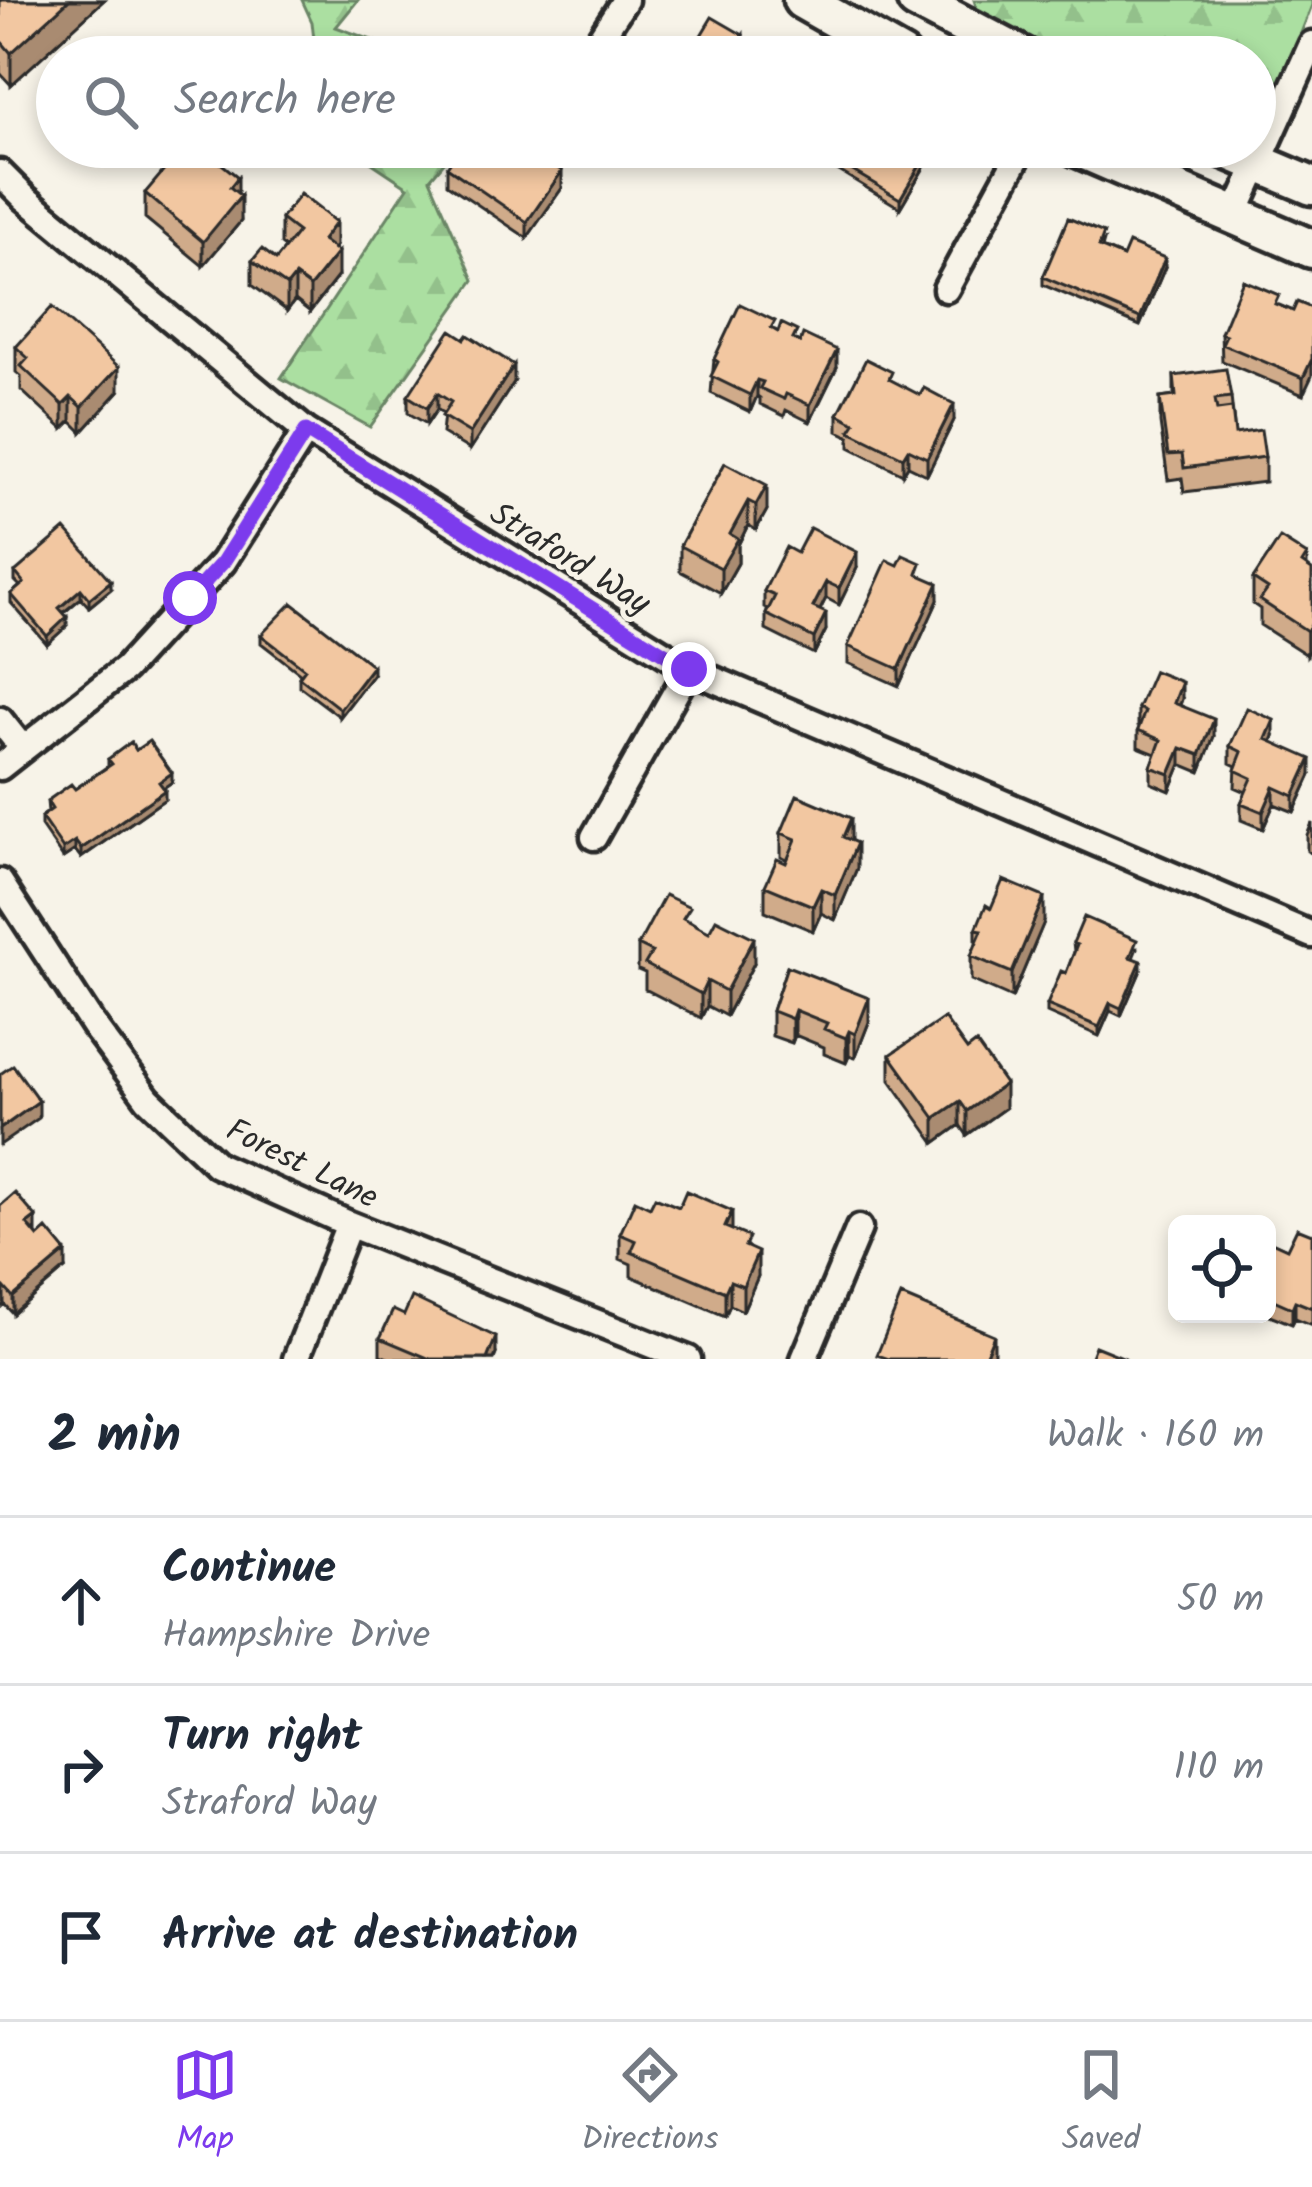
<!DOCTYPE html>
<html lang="en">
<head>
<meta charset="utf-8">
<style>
  body { margin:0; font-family:Kalam,sans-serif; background:#f6f6f7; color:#1f2937 }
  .controls { position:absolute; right:36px; bottom:36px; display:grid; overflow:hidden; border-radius:18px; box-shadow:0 6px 18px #0003 }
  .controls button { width:108px; height:108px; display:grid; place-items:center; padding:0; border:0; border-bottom:3px solid #e0e1e3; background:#fff; color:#1f2937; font:60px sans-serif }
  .stop { position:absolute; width:36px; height:36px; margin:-27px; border:9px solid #7c3aed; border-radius:50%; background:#fff }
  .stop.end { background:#7c3aed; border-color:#fff; box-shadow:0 3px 12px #0008 }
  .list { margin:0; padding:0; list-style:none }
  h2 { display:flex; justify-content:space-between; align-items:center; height:156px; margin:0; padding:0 48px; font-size:51px }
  h2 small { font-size:39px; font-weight:400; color:#747a83 }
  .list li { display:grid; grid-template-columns:78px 1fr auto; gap:36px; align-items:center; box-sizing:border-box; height:168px; padding:0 48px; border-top:3px solid #e0e1e3 }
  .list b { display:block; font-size:45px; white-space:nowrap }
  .list p { margin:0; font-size:39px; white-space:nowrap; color:#747a83 }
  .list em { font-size:39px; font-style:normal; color:#747a83 }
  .icon { flex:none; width:66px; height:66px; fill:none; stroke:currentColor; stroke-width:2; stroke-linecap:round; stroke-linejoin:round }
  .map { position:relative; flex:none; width:1312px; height:1359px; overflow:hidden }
  .search { position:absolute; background:#fff; box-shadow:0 6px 18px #0003; left:36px; right:36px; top:36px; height:132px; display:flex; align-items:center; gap:30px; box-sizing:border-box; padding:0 42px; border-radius:66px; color:#747a83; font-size:45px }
  .sheet { height:660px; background:#fff }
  nav { display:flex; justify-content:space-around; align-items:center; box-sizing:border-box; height:168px; border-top:3px solid #e0e1e3; background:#fff; font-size:33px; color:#747a83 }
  nav a { display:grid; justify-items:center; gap:6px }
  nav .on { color:#7c3aed }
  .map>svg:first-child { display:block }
</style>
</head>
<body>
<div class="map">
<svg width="1312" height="1359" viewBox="0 0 1312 1359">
  <defs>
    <pattern id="forest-firs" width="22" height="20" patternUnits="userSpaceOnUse" patternTransform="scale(3)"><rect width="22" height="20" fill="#abdfa1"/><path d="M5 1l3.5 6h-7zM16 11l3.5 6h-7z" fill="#93c08b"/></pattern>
  </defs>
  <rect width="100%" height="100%" fill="#f7f3e8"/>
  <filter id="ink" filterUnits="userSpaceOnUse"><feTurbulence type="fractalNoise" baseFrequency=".00833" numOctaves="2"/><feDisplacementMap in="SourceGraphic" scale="24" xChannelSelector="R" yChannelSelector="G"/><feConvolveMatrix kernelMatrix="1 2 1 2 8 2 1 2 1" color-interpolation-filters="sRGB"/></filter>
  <g filter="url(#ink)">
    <path fill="url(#forest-firs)" stroke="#6b8566" stroke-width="3" d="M 302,0 L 358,0 L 336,27 L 418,57 L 316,57 L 312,22 Z
      M 974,0 L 1312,0 L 1312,5 L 1264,127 L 1255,117 L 1255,57 L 1073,57 L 979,16 Z
      M 348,147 L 457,147 L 430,179 L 474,280 L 370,427 L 281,378 L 408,187 Z"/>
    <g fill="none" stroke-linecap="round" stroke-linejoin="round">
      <g stroke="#2b2b2b" stroke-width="33">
        <path id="street" d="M 588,57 L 625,0
          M 0,173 L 25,198 L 306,431 L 689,669 L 1312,935
          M 1235,215 L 1312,44
          M 946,289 L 1023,147
          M 0,720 L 23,749
          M 0,767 L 125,669 L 223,562 L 306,431
          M 594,837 L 689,669
          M 0,882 L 93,1025 L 148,1099 L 217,1165 L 349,1224 L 688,1359
          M 296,1359 L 349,1224
          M 804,1359 L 859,1228"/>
      </g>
      <g stroke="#2b2b2b" stroke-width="45">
        <path id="secondary" d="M 802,0 L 902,57
          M 916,0 L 1024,57
          M 1076,147 L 1312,249
          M 1220,147 L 1312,186"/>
      </g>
      <use href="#street" stroke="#f7f3e8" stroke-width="24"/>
      <use href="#secondary" stroke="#f7f3e8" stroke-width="36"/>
    </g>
    <path fill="#d0ab8a" stroke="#2b2b2b" stroke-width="3" d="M 0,0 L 104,0 L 11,85 L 0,73 Z
      M 824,154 L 929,159 L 900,208 L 824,162 Z
      M 520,160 L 562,188 L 527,238 L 447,184 L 447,167 Z
      M 145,193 L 238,193 L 241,221 L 203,266 L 145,218 Z
      M 281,219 L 336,246 L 334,249 L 338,276 L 310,312 L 295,300 L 287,311 L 252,285 L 252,261 L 276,260 L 286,248 L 281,244 Z
      M 1104,241 L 1102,248 L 1123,257 L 1165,267 L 1140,326 L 1043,285 L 1043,277 Z
      M 1279,305 L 1293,311 L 1312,308 L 1303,395 L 1222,361 L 1221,333 Z
      M 775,330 L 797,341 L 837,367 L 810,422 L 786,410 L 784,416 L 760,404 L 760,398 L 757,396 L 750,412 L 711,393 L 714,359 Z
      M 16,347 L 119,391 L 82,432 L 71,421 L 63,429 L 21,390 L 21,376 L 16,372 Z
      M 1174,376 L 1231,397 L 1235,434 L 1265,457 L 1265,482 L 1184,492 L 1182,478 L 1168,480 L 1160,423 L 1160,398 L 1174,396 Z
      M 892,381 L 954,420 L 927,475 L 908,466 L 903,474 L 850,447 L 850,437 L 838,431 L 838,414 Z
      M 514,382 L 470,450 L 442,433 L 444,414 L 437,409 L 427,424 L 408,413 L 408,396 Z
      M 725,463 L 767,510 L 756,530 L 748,525 L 738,545 L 738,563 L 721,593 L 680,571 L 680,546 Z
      M 797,553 L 857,568 L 839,605 L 826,598 L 820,610 L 826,630 L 814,654 L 766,630 L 766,614 L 768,609 L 764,607 L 764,591 Z
      M 1307,555 L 1307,655 L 1260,625 L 1260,609 L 1253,604 L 1253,579 Z
      M 15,572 L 111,589 L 89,607 L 81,598 L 64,613 L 67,626 L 47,644 L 11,603 L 11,594 L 20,586 L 15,581 Z
      M 921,576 L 938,600 L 899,686 L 848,663 L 848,646 Z
      M 261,635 L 373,674 L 340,717 L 299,686 L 299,677 L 301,674 L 261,643 Z
      M 1182,699 L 1180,705 L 1214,736 L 1200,772 L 1181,764 L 1170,791 L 1151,783 L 1151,767 L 1156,754 L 1138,747 L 1138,730 L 1140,725 L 1138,725 L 1138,708 Z
      M 1274,736 L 1272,742 L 1311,775 L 1294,812 L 1274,804 L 1263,829 L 1241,820 L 1241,803 L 1246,792 L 1235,787 L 1236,766 L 1230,763 L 1230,746 Z
      M 136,750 L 172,782 L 163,788 L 165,799 L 81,858 L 75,850 L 63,858 L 41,826 L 41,817 L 48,812 L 47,801 L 75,789 L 108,766 L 108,759 Z
      M 1312,823 L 1312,854 L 1307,851 L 1307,835 Z
      M 781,833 L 851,841 L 857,868 L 835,920 L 821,913 L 813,931 L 765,911 L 765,886 L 787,860 L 781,857 Z
      M 690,921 L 754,963 L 726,1016 L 707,1006 L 701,1018 L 645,989 L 645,973 L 638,970 L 638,945 Z
      M 1044,922 L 1012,998 L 971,980 L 971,956 L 976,943 L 976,929 Z
      M 1073,943 L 1137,948 L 1133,958 L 1141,970 L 1121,1016 L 1110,1011 L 1099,1036 L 1047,1013 L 1047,1005 L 1066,973 L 1074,952 Z
      M 787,966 L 869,1022 L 855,1058 L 849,1056 L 846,1063 L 824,1054 L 824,1047 L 795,1035 L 792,1043 L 772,1036 L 772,1011 Z
      M 890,1055 L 1005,1108 L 967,1135 L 960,1125 L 935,1143 L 890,1080 Z
      M 0,1206 L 35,1234 L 66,1268 L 13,1314 L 4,1304 L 0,1308 Z
      M 650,1207 L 732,1230 L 749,1248 L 758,1276 L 743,1311 L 730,1305 L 725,1316 L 631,1276 L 631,1264 L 620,1259 L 620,1234 Z
      M 1312,1234 L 1312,1325 L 1295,1318 L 1292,1324 L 1267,1314 L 1267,1240 L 1287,1249 Z
      M 380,1338 L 496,1354 L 494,1359 L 390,1359 L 380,1355 Z"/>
    <path fill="#a98b71" stroke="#2b2b2b" stroke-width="3" d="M 69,0 L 104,0 L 11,85 L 11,53 Z
      M 743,35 L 743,44 L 735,57 L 733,51 Z
      M 929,150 L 929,159 L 900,208 L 900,199 Z
      M 562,171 L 562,188 L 527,238 L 527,222 Z
      M 238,177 L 238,200 L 241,196 L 241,221 L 203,266 L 203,242 L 230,187 Z
      M 336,222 L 336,246 L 322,265 L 322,240 Z
      M 338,252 L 338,276 L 310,312 L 310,287 Z
      M 1165,258 L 1165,267 L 1140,326 L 1140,318 Z
      M 295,276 L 295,300 L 287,311 L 287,286 Z
      M 837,350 L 837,367 L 810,422 L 810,405 Z
      M 1312,359 L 1312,376 L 1303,395 L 1303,378 Z
      M 514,365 L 514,382 L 470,450 L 470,433 Z
      M 119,367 L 119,391 L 82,432 L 82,407 Z
      M 757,380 L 757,396 L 750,412 L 750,395 Z
      M 437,393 L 437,409 L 427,424 L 427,408 Z
      M 71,397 L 71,421 L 63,429 L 63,405 Z
      M 954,404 L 954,420 L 927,475 L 927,458 Z
      M 908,449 L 908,466 L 903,474 L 903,457 Z
      M 767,485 L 767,510 L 756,530 L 756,505 Z
      M 748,501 L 748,525 L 738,545 L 738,563 L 721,593 L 721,568 L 730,534 Z
      M 857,552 L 857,568 L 839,605 L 839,588 Z
      M 111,581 L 111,589 L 89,607 L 89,599 Z
      M 826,582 L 826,598 L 813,624 L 813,607 Z
      M 938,583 L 938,600 L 899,686 L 899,669 Z
      M 81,589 L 81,598 L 59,616 L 59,608 Z
      M 826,613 L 826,630 L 814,654 L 814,638 Z
      M 67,617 L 67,626 L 47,644 L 47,636 Z
      M 1312,623 L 1312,648 L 1307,655 L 1307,631 Z
      M 373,666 L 373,674 L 340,717 L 340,709 Z
      M 1182,682 L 1182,699 L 1174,720 L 1174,703 Z
      M 1214,719 L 1214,736 L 1200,772 L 1200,755 Z
      M 1274,720 L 1274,736 L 1266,756 L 1266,739 Z
      M 1181,748 L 1181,764 L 1170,791 L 1170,774 Z
      M 1311,759 L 1311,775 L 1294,812 L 1294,796 Z
      M 172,773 L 172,782 L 159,791 L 159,782 Z
      M 1274,787 L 1274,804 L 1263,829 L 1263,812 Z
      M 165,790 L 165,799 L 81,858 L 81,849 Z
      M 851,818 L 851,843 L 843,837 Z
      M 75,841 L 75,850 L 63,858 L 63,849 Z
      M 857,843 L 857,868 L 835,920 L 835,895 Z
      M 821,889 L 821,913 L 813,931 L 813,906 Z
      M 1044,897 L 1044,922 L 1012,998 L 1012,973 Z
      M 754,938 L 754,963 L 726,1016 L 726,991 Z
      M 1141,961 L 1141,970 L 1121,1016 L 1121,1008 Z
      M 707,981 L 707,1006 L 701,1018 L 701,994 Z
      M 869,998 L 869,1022 L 855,1058 L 855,1034 Z
      M 1110,1003 L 1110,1011 L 1099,1036 L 1099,1027 Z
      M 795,1010 L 795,1035 L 792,1043 L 792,1019 Z
      M 849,1031 L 849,1056 L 846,1063 L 846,1038 Z
      M 1005,1084 L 1005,1108 L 967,1135 L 967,1111 Z
      M 39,1101 L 39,1118 L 0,1145 L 0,1129 Z
      M 960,1101 L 960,1125 L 935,1143 L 935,1118 Z
      M 732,1211 L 732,1235 L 725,1227 Z
      M 36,1217 L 36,1233 L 27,1224 Z
      M 66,1252 L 66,1268 L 13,1314 L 13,1297 Z
      M 758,1252 L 758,1276 L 743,1311 L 743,1286 Z
      M 730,1281 L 730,1305 L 725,1316 L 725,1292 Z
      M 4,1287 L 4,1304 L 0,1308 L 0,1291 Z
      M 1295,1301 L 1295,1318 L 1292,1324 L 1292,1308 Z
      M 994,1335 L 994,1359 L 984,1359 Z
      M 496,1337 L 496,1354 L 494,1359 L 487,1359 Z"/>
    <path fill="#f2c7a1" stroke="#2b2b2b" stroke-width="3" d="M 0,0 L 69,0 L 11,53 L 0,40 Z
      M 712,17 L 743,35 L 733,51 L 744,57 L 688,57 Z
      M 761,44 L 784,57 L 753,57 Z
      M 460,147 L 509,147 L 518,154 L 520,160 L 529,148 L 562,171 L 527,222 L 447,167 Z
      M 828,147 L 924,147 L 929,150 L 900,199 L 824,154 Z
      M 183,148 L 195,157 L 202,148 L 238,177 L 230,187 L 241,196 L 203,242 L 145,193 Z
      M 300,194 L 336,222 L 322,240 L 338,252 L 310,287 L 295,276 L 287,286 L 252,261 L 262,249 L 276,260 L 298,232 L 281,219 Z
      M 1068,218 L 1104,233 L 1099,247 L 1123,257 L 1129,243 L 1165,258 L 1140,318 L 1043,277 Z
      M 1243,280 L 1279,295 L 1275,304 L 1293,311 L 1297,302 L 1312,308 L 1312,359 L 1303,378 L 1222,344 L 1226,335 L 1221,333 Z
      M 740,304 L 775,321 L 771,328 L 778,332 L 781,323 L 797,331 L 793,339 L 800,342 L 803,334 L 837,350 L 810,405 L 786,394 L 784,399 L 760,388 L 763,382 L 757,380 L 750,395 L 711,376 L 718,362 L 714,359 Z
      M 52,307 L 119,367 L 82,407 L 71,397 L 63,405 L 21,366 L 28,358 L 16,347 Z
      M 451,330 L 465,339 L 468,335 L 514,365 L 470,433 L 442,416 L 451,402 L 437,393 L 427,408 L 408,396 Z
      M 866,359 L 892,372 L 889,379 L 920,395 L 924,388 L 954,404 L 927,458 L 908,449 L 903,457 L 850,431 L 855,423 L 838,414 Z
      M 1226,369 L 1231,397 L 1215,399 L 1217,410 L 1232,408 L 1235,434 L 1261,430 L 1265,457 L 1184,468 L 1182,454 L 1168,455 L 1160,398 L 1176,396 L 1174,376 Z
      M 725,463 L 767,485 L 756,505 L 748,501 L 730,534 L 738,539 L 721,568 L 680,546 Z
      M 810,528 L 857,552 L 839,588 L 826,582 L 813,607 L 826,613 L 814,638 L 766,614 L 775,596 L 764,591 L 786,547 L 797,553 Z
      M 65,529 L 111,581 L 89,599 L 81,589 L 59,608 L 67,617 L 47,636 L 11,594 L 24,583 L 15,572 Z
      M 1280,538 L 1307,555 L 1302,563 L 1312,570 L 1312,623 L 1307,631 L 1260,600 L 1268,589 L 1253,579 Z
      M 903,555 L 921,563 L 917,574 L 938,583 L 899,669 L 848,646 L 887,560 L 898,565 Z
      M 292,603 L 373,666 L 340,709 L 299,677 L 305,669 L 261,635 Z
      M 1154,671 L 1182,682 L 1174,703 L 1214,719 L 1200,755 L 1181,748 L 1170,774 L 1151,767 L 1161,740 L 1138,730 L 1145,711 L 1138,708 Z
      M 1247,708 L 1274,720 L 1266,739 L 1311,759 L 1294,796 L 1274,787 L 1263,812 L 1241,803 L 1252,778 L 1235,770 L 1242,752 L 1230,746 Z
      M 149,741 L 172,773 L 159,782 L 165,790 L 81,849 L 75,841 L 63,849 L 41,817 L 52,809 L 47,801 L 71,784 L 75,789 L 112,764 L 108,759 L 131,742 L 136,750 Z
      M 797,795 L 851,818 L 843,837 L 857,843 L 835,895 L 821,889 L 813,906 L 765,886 L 777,859 L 786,863 L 796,839 L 781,833 Z
      M 1003,880 L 1044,897 L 1012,973 L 971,956 L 982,930 L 976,929 L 986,905 L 991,908 Z
      M 665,895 L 690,907 L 683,918 L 709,932 L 716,919 L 754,938 L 726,991 L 707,981 L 701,994 L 645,964 L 652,952 L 638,945 Z
      M 1084,917 L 1137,940 L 1130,957 L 1141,961 L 1121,1008 L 1110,1003 L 1099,1027 L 1047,1005 L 1061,971 L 1066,973 L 1077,945 L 1073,943 Z
      M 787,966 L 869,998 L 855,1034 L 849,1031 L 846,1038 L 824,1029 L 827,1023 L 795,1010 L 792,1019 L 772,1011 Z
      M 944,1018 L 967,1050 L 976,1043 L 1005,1084 L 967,1111 L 960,1101 L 935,1118 L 890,1055 Z
      M 13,1065 L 39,1101 L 0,1129 L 0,1074 Z
      M 686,1191 L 732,1211 L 725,1227 L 749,1237 L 745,1246 L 758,1252 L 743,1286 L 730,1281 L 725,1292 L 631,1252 L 636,1241 L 620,1234 L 635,1200 L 650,1207 L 655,1197 L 679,1207 Z
      M 15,1193 L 36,1217 L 27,1224 L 38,1237 L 47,1229 L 66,1252 L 13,1297 L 4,1287 L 0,1291 L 0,1206 Z
      M 1297,1228 L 1312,1234 L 1312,1308 L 1295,1301 L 1292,1308 L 1267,1297 L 1267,1240 L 1287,1249 Z
      M 901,1296 L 994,1335 L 984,1359 L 889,1359 L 877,1355 Z
      M 412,1297 L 496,1337 L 487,1359 L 430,1359 L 380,1338 L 393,1310 L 404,1315 Z
      M 1095,1346 L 1125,1358 L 1125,1359 L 1090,1359 Z"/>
  </g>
  <g fill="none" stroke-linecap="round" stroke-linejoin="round" filter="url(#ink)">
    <path stroke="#7c3aed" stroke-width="15" d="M 190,598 L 223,562 L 306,431 L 689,669"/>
  </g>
  <g text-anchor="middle" stroke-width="10" stroke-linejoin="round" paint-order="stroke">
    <g font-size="33" fill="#2b2b2b" stroke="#f7f3e8">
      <text transform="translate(571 557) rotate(32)" y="12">Straford Way</text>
      <text transform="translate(303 1162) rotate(26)" y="12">Forest Lane</text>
    </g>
  </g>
</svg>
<div class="controls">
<button><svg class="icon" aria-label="locate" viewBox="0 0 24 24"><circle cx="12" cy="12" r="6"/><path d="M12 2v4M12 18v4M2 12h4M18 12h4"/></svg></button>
</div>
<div class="stop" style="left:190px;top:598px"></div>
<div class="stop end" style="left:689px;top:669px"></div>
<div class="search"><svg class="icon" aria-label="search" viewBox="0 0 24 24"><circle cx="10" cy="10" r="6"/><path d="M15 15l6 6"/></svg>Search here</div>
</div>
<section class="sheet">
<h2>2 min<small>Walk · 160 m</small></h2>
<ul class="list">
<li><svg class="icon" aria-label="ahead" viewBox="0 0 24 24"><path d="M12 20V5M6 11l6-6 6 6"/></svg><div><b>Continue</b><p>Hampshire Drive</p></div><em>50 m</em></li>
<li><svg class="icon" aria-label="right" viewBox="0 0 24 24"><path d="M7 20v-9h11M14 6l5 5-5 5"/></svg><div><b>Turn right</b><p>Straford Way</p></div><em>110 m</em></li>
<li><svg class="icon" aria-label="arrive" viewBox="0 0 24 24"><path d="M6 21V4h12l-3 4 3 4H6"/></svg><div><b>Arrive at destination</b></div></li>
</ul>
</section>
<nav>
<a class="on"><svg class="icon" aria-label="map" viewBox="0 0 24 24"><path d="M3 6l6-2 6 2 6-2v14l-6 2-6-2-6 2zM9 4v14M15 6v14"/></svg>Map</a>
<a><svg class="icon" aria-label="directions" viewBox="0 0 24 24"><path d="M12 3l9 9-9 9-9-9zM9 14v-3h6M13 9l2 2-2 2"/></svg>Directions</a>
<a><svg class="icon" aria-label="saved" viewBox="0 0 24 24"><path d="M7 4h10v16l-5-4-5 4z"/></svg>Saved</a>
</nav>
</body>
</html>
